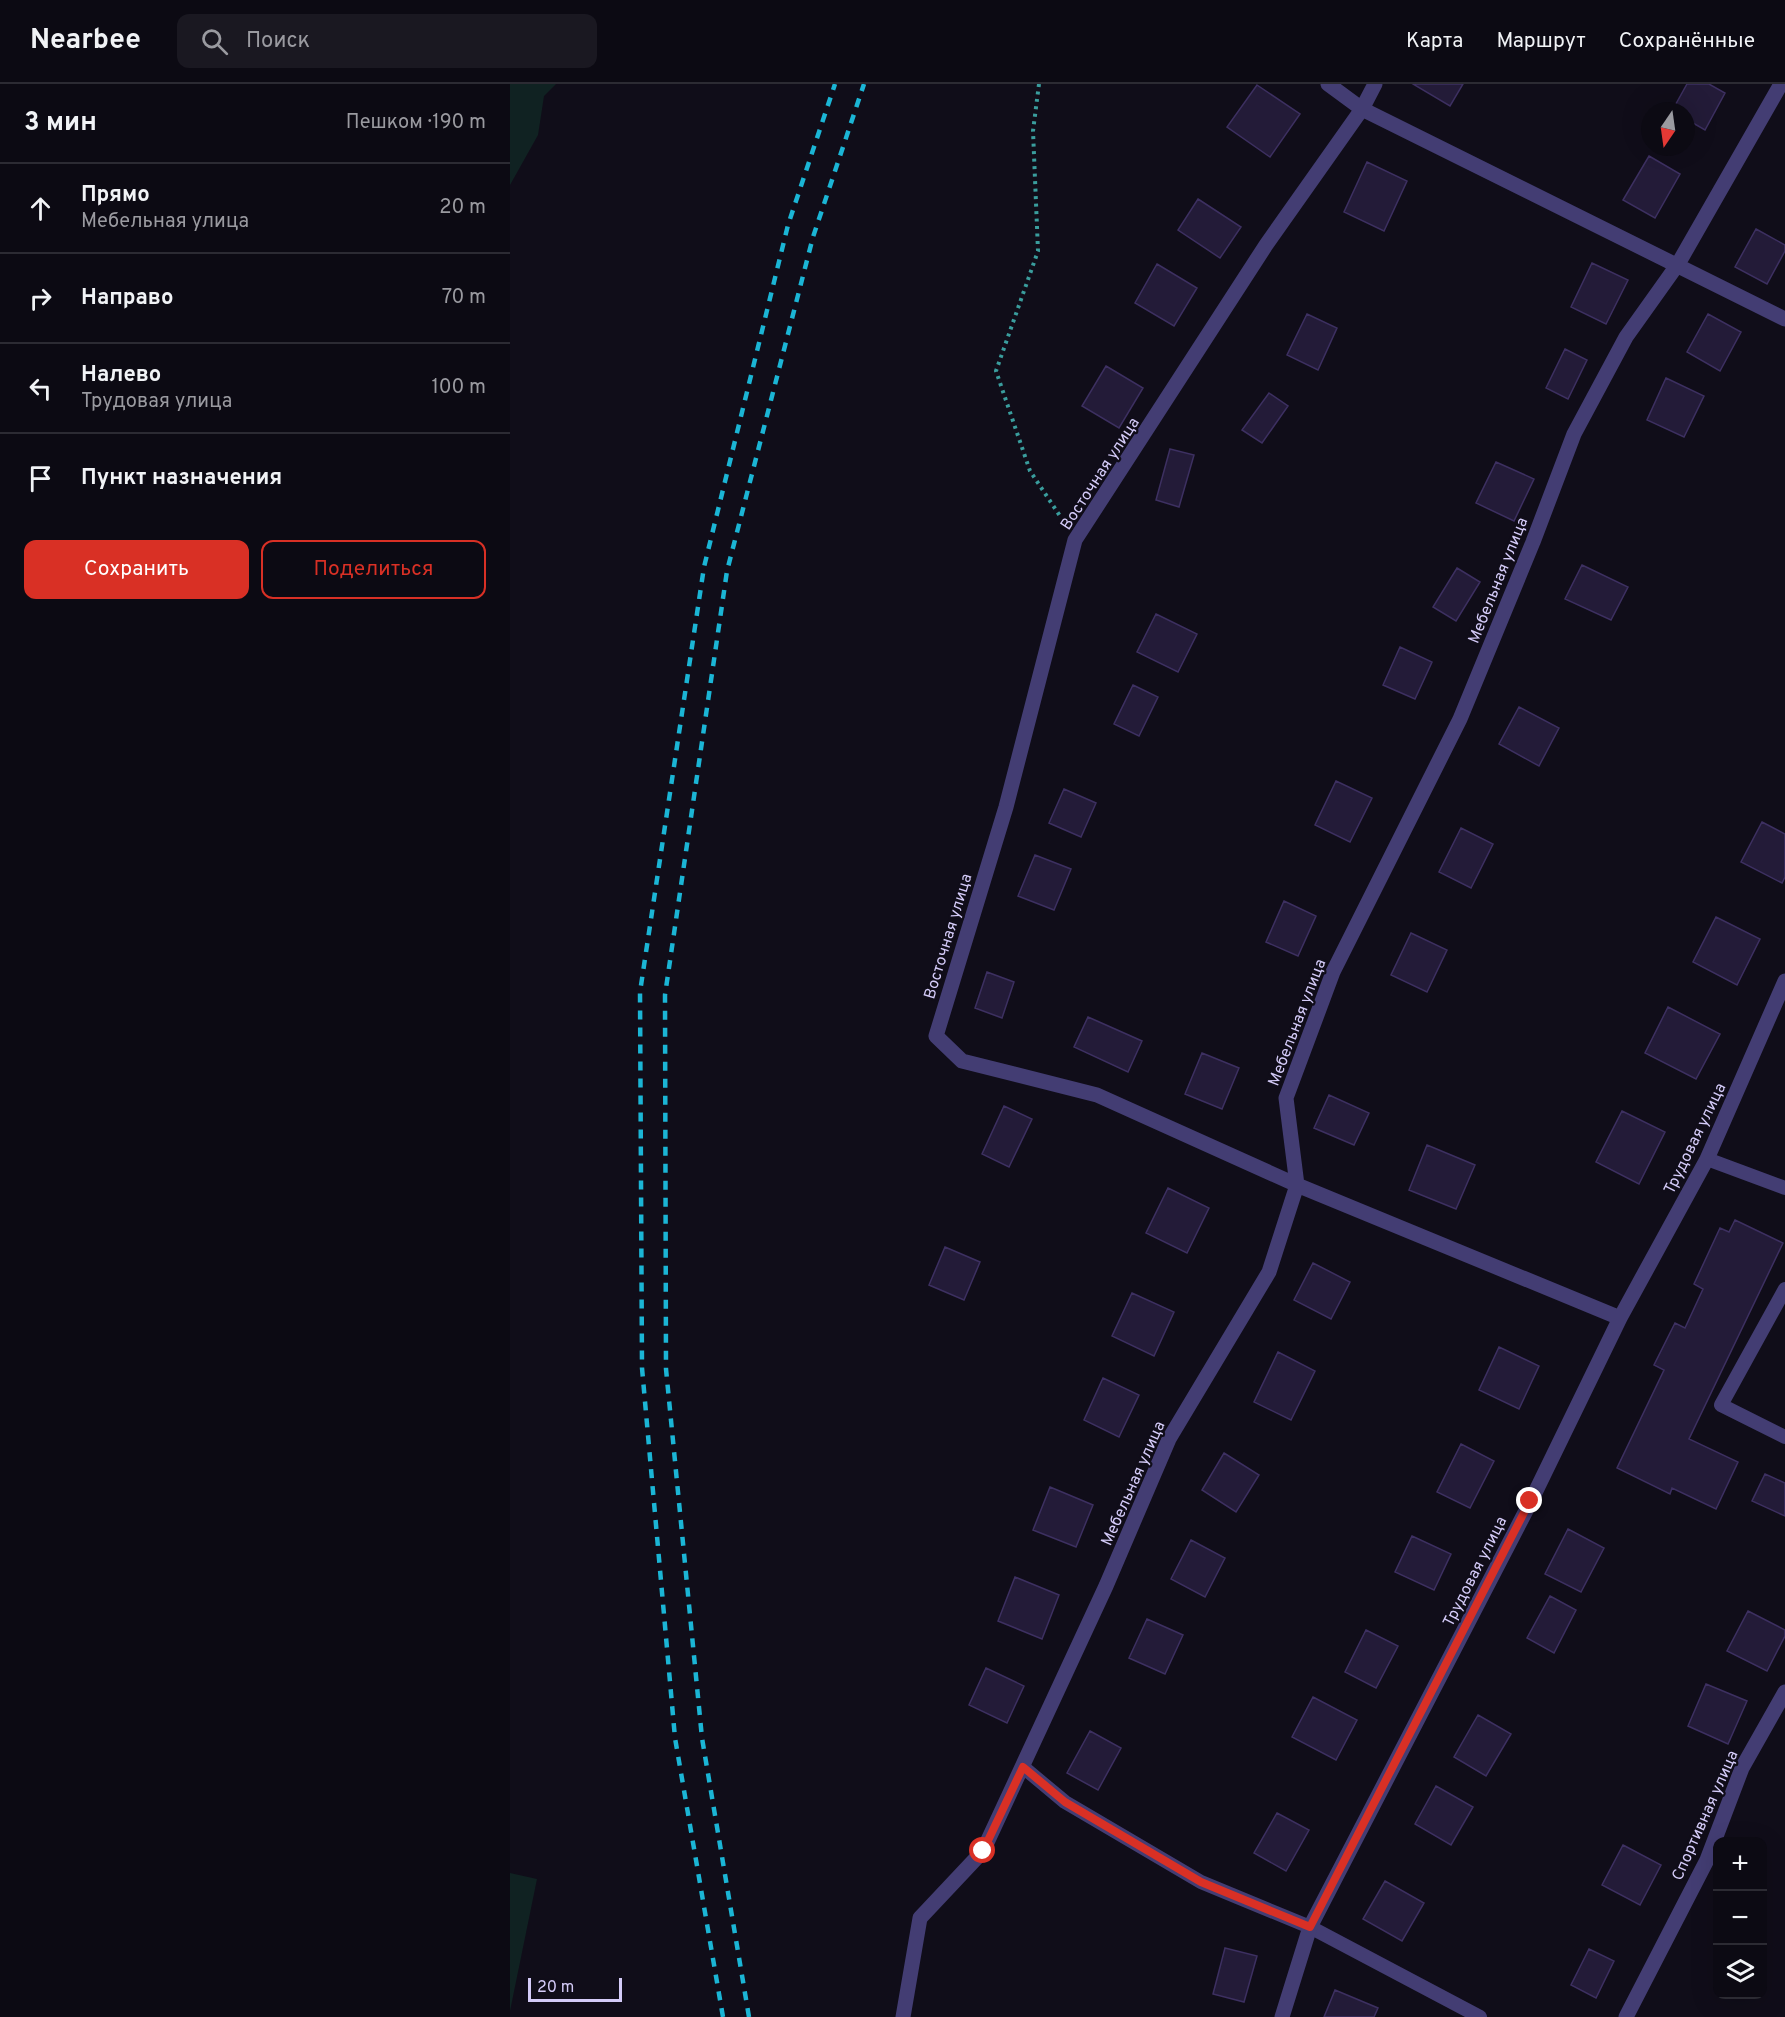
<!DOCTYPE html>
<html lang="ru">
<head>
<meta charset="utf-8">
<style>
  body { margin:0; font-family:Overpass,sans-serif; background:#1a1821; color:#f1f3f6 }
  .controls { position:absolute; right:18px; bottom:18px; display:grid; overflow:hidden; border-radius:12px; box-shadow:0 6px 24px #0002 }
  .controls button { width:54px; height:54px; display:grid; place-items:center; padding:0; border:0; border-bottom:2px solid #2c2b33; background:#0c0a13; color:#f1f3f6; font:30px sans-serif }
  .compass { position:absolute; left:1131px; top:18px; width:54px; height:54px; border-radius:50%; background:#0c0a13; box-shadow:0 6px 24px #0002; rotate:193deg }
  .scale { position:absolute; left:18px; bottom:15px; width:94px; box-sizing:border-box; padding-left:6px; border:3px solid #d4cbf8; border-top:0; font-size:16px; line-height:21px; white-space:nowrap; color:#d4cbf8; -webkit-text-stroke:4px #100d19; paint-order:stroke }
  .stop { position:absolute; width:18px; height:18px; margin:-14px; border:4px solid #d93025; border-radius:50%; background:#fff }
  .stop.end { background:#d93025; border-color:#fff; box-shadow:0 2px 6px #0008 }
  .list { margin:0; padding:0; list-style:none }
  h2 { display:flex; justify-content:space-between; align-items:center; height:78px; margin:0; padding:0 24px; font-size:26px }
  h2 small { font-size:20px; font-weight:400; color:#9a9aa0 }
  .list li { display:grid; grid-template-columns:39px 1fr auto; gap:18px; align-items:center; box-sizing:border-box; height:90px; padding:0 24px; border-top:2px solid #2c2b33 }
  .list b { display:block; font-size:22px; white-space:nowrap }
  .list p { margin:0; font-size:20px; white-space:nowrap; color:#9a9aa0 }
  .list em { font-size:20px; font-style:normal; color:#9a9aa0 }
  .actions { display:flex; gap:12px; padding:18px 24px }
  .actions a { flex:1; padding:14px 0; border:2px solid #d93025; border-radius:12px; text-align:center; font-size:21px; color:#d93025 }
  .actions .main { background:#d93025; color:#fff }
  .icon { flex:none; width:33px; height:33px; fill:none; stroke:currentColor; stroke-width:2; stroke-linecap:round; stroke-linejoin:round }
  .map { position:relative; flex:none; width:1275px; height:1933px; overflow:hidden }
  header { display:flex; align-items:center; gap:36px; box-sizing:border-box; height:84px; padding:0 30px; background:#0c0a13; border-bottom:2px solid #2c2b33 }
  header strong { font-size:28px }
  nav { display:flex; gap:33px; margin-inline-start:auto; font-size:21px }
  .search { width:420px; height:54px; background:#1a1821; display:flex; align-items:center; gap:15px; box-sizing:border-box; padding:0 21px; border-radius:12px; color:#9a9aa0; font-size:22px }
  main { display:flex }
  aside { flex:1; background:#0c0a13 }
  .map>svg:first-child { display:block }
</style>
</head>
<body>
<header>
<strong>Nearbee</strong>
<div class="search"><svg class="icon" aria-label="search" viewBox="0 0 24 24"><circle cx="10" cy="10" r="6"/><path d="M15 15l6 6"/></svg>Поиск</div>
<nav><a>Карта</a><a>Маршрут</a><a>Сохранённые</a></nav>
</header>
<main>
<aside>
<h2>3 мин<small>Пешком · 190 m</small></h2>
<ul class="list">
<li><svg class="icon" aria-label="ahead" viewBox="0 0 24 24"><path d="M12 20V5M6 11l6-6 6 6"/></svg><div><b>Прямо</b><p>Мебельная улица</p></div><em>20 m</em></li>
<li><svg class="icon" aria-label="right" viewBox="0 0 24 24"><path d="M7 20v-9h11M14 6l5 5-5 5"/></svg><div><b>Направо</b></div><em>70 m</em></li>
<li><svg class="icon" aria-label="left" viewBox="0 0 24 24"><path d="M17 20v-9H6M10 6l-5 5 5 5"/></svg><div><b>Налево</b><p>Трудовая улица</p></div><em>100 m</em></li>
<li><svg class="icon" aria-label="arrive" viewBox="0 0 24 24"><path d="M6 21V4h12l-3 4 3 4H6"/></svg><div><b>Пункт назначения</b></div></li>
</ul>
<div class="actions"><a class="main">Сохранить</a><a>Поделиться</a></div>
</aside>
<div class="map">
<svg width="1275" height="1933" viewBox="0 0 1275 1933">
  <rect width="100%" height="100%" fill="#100d19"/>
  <path fill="#102222" d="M 0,0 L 46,0 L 34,12 L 28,51 L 0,101 Z
    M 0,1789 L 27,1795 L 0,1927 Z"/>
  <path fill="#231b38" stroke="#3d3061" stroke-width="1.5" d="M 903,0 L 953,0 L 940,22 Z
    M 1177,0 L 1199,0 L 1215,9 L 1195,46 L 1176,35 L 1176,27 L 1162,27 Z
    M 747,1 L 790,30 L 760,73 L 717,43 Z
    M 1139,72 L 1170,90 L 1145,134 L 1113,116 Z
    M 857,78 L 897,97 L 874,147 L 834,128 Z
    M 688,115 L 731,143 L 710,174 L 668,146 Z
    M 1246,145 L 1275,161 L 1275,167 L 1257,200 L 1225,183 Z
    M 1082,179 L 1118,196 L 1096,240 L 1061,223 Z
    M 647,180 L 687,204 L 664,242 L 625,219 Z
    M 797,230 L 827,244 L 808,286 L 777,271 Z
    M 1198,230 L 1231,248 L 1210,287 L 1177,268 Z
    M 1055,265 L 1077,276 L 1058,315 L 1036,304 Z
    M 596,282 L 633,304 L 609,344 L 572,322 Z
    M 1156,294 L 1194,312 L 1174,353 L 1137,336 Z
    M 759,309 L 778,322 L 752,359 L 732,346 Z
    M 660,365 L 684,371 L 669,423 L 646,416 Z
    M 986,378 L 1024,395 L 1004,437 L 966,419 Z
    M 1072,481 L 1118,503 L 1101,536 L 1055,515 Z
    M 947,484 L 970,498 L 946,537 L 923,523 Z
    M 646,530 L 687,550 L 668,588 L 627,568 Z
    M 890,563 L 922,578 L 905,615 L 873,601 Z
    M 623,601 L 648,613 L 629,652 L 604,640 Z
    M 1009,623 L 1049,644 L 1029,682 L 989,660 Z
    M 826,697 L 862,714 L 840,758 L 805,741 Z
    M 554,705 L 586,719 L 571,753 L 539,739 Z
    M 1252,738 L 1275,750 L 1275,793 L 1272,799 L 1231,778 Z
    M 951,744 L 983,760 L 961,804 L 929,788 Z
    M 525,771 L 561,785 L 544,826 L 508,812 Z
    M 774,817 L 806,832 L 788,872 L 756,858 Z
    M 1206,833 L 1250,855 L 1227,901 L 1183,878 Z
    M 901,849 L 937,866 L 917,908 L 881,891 Z
    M 477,888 L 504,898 L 492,934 L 465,924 Z
    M 1158,923 L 1210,950 L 1186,995 L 1135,969 Z
    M 578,933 L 632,957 L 618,988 L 564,963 Z
    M 692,969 L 729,984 L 712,1025 L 675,1010 Z
    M 819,1011 L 859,1029 L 844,1061 L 804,1044 Z
    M 494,1022 L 522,1035 L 499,1083 L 472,1070 Z
    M 1112,1027 L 1155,1048 L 1129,1100 L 1086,1078 Z
    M 917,1061 L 965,1081 L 946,1125 L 899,1106 Z
    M 658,1104 L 699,1124 L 677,1169 L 636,1149 Z
    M 1225,1136 L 1273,1159 L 1179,1355 L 1228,1378 L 1206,1425 L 1162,1404 L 1160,1410 L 1107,1384 L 1154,1286 L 1144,1281 L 1165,1239 L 1175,1244 L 1193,1205 L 1184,1200 L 1210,1144 L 1219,1148 Z
    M 435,1163 L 470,1178 L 454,1216 L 419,1201 Z
    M 803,1179 L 840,1198 L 821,1235 L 784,1216 Z
    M 622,1209 L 664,1228 L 644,1272 L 602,1252 Z
    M 989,1263 L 1029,1282 L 1009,1325 L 969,1306 Z
    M 768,1268 L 805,1287 L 781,1336 L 744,1318 Z
    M 593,1294 L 629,1311 L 609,1353 L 574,1336 Z
    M 951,1360 L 984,1377 L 960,1424 L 927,1408 Z
    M 714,1369 L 749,1391 L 726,1428 L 692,1406 Z
    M 1255,1390 L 1275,1399 L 1275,1432 L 1242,1417 Z
    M 540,1403 L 583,1421 L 566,1463 L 523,1446 Z
    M 1058,1445 L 1094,1464 L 1071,1508 L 1035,1490 Z
    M 902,1452 L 941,1470 L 924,1506 L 885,1488 Z
    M 681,1456 L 715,1474 L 695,1513 L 661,1495 Z
    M 505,1493 L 549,1511 L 532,1555 L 488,1537 Z
    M 1040,1512 L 1066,1526 L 1044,1569 L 1017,1554 Z
    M 1238,1527 L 1275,1546 L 1275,1552 L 1257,1587 L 1217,1567 Z
    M 637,1535 L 673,1551 L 655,1590 L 619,1574 Z
    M 856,1546 L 888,1562 L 866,1604 L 835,1588 Z
    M 476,1584 L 514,1602 L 497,1639 L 459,1621 Z
    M 1196,1600 L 1237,1617 L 1218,1660 L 1178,1642 Z
    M 803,1613 L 847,1636 L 826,1676 L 782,1653 Z
    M 968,1631 L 1001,1650 L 976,1692 L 944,1673 Z
    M 580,1647 L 611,1664 L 588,1706 L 557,1689 Z
    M 926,1702 L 963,1723 L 941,1761 L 905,1740 Z
    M 767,1729 L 799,1746 L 776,1787 L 744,1769 Z
    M 1113,1761 L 1151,1781 L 1130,1821 L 1092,1801 Z
    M 875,1797 L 914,1819 L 892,1857 L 853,1835 Z
    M 715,1864 L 747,1872 L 734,1918 L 703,1910 Z
    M 1079,1865 L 1104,1877 L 1086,1914 L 1061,1901 Z
    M 825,1906 L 868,1924 L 864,1933 L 814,1933 Z"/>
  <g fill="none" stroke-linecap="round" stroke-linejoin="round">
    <path stroke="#3a9d9d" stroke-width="4" stroke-dasharray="3 4.5" stroke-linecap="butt" d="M 529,0 L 523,47 L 528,167 L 486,287 L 520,387 L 552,435"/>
    <path stroke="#433d73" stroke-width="14" d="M 1197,1075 L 1275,1104
      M 1275,1205 L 1211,1321 L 1275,1353
      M 513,1683 L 555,1718 L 691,1798 L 800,1843 L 970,1933"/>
    <path stroke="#433d73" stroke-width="15" d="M 818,0 L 852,25 L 1275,235
      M 865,0 L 852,25 L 756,161 L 565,456 L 496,723 L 426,952 L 452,977 L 587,1011 L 787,1101 L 1110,1234
      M 393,1933 L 410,1834 L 473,1767 L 596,1502 L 659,1355 L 759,1188 L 787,1101 L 776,1014 L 823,888 L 950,635 L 1023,458 L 1064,350 L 1116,253 L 1168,180 L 1271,0
      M 772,1933 L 800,1843 L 1021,1417 L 1110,1234 L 1197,1075 L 1275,897
      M 1116,1933 L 1197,1776 L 1232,1684 L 1275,1608"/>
    <path stroke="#1bb5d5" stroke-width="4.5" stroke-dasharray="9 8" stroke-linecap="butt" d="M 213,1933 L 165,1654 L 132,1284 L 130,908 L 194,483 L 278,141 L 325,0
      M 239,1933 L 192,1654 L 156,1285 L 155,911 L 217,487 L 303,153 L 354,0"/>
  </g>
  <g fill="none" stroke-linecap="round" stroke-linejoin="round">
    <path stroke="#d93025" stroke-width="8" d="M 473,1767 L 513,1683 L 555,1718 L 691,1798 L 800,1843 L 1020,1417"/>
  </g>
  <g text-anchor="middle" stroke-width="4.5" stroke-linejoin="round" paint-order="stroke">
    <g font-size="16" fill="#d4cbf8" stroke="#100d19">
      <text transform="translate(589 389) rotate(-57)" y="6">Восточная улица</text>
      <text transform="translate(987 496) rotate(-68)" y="6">Мебельная улица</text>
      <text transform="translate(437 852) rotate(-73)" y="6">Восточная улица</text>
      <text transform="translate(786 938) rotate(-69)" y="6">Мебельная улица</text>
      <text transform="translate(1184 1054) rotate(-64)" y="6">Трудовая улица</text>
      <text transform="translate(622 1399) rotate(-66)" y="6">Мебельная улица</text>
      <text transform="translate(964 1487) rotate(-63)" y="6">Трудовая улица</text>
      <text transform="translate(1194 1731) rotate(-66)" y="6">Спортивная улица</text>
    </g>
  </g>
</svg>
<div class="controls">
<button>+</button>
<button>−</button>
<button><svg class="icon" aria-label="layers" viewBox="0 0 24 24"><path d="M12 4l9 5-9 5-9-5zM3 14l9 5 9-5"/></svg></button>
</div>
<svg class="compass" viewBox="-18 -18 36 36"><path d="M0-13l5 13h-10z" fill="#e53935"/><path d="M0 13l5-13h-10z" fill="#9a9aa0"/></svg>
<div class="scale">20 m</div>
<div class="stop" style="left:473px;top:1767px"></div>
<div class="stop end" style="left:1020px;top:1417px"></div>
</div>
</main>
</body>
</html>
